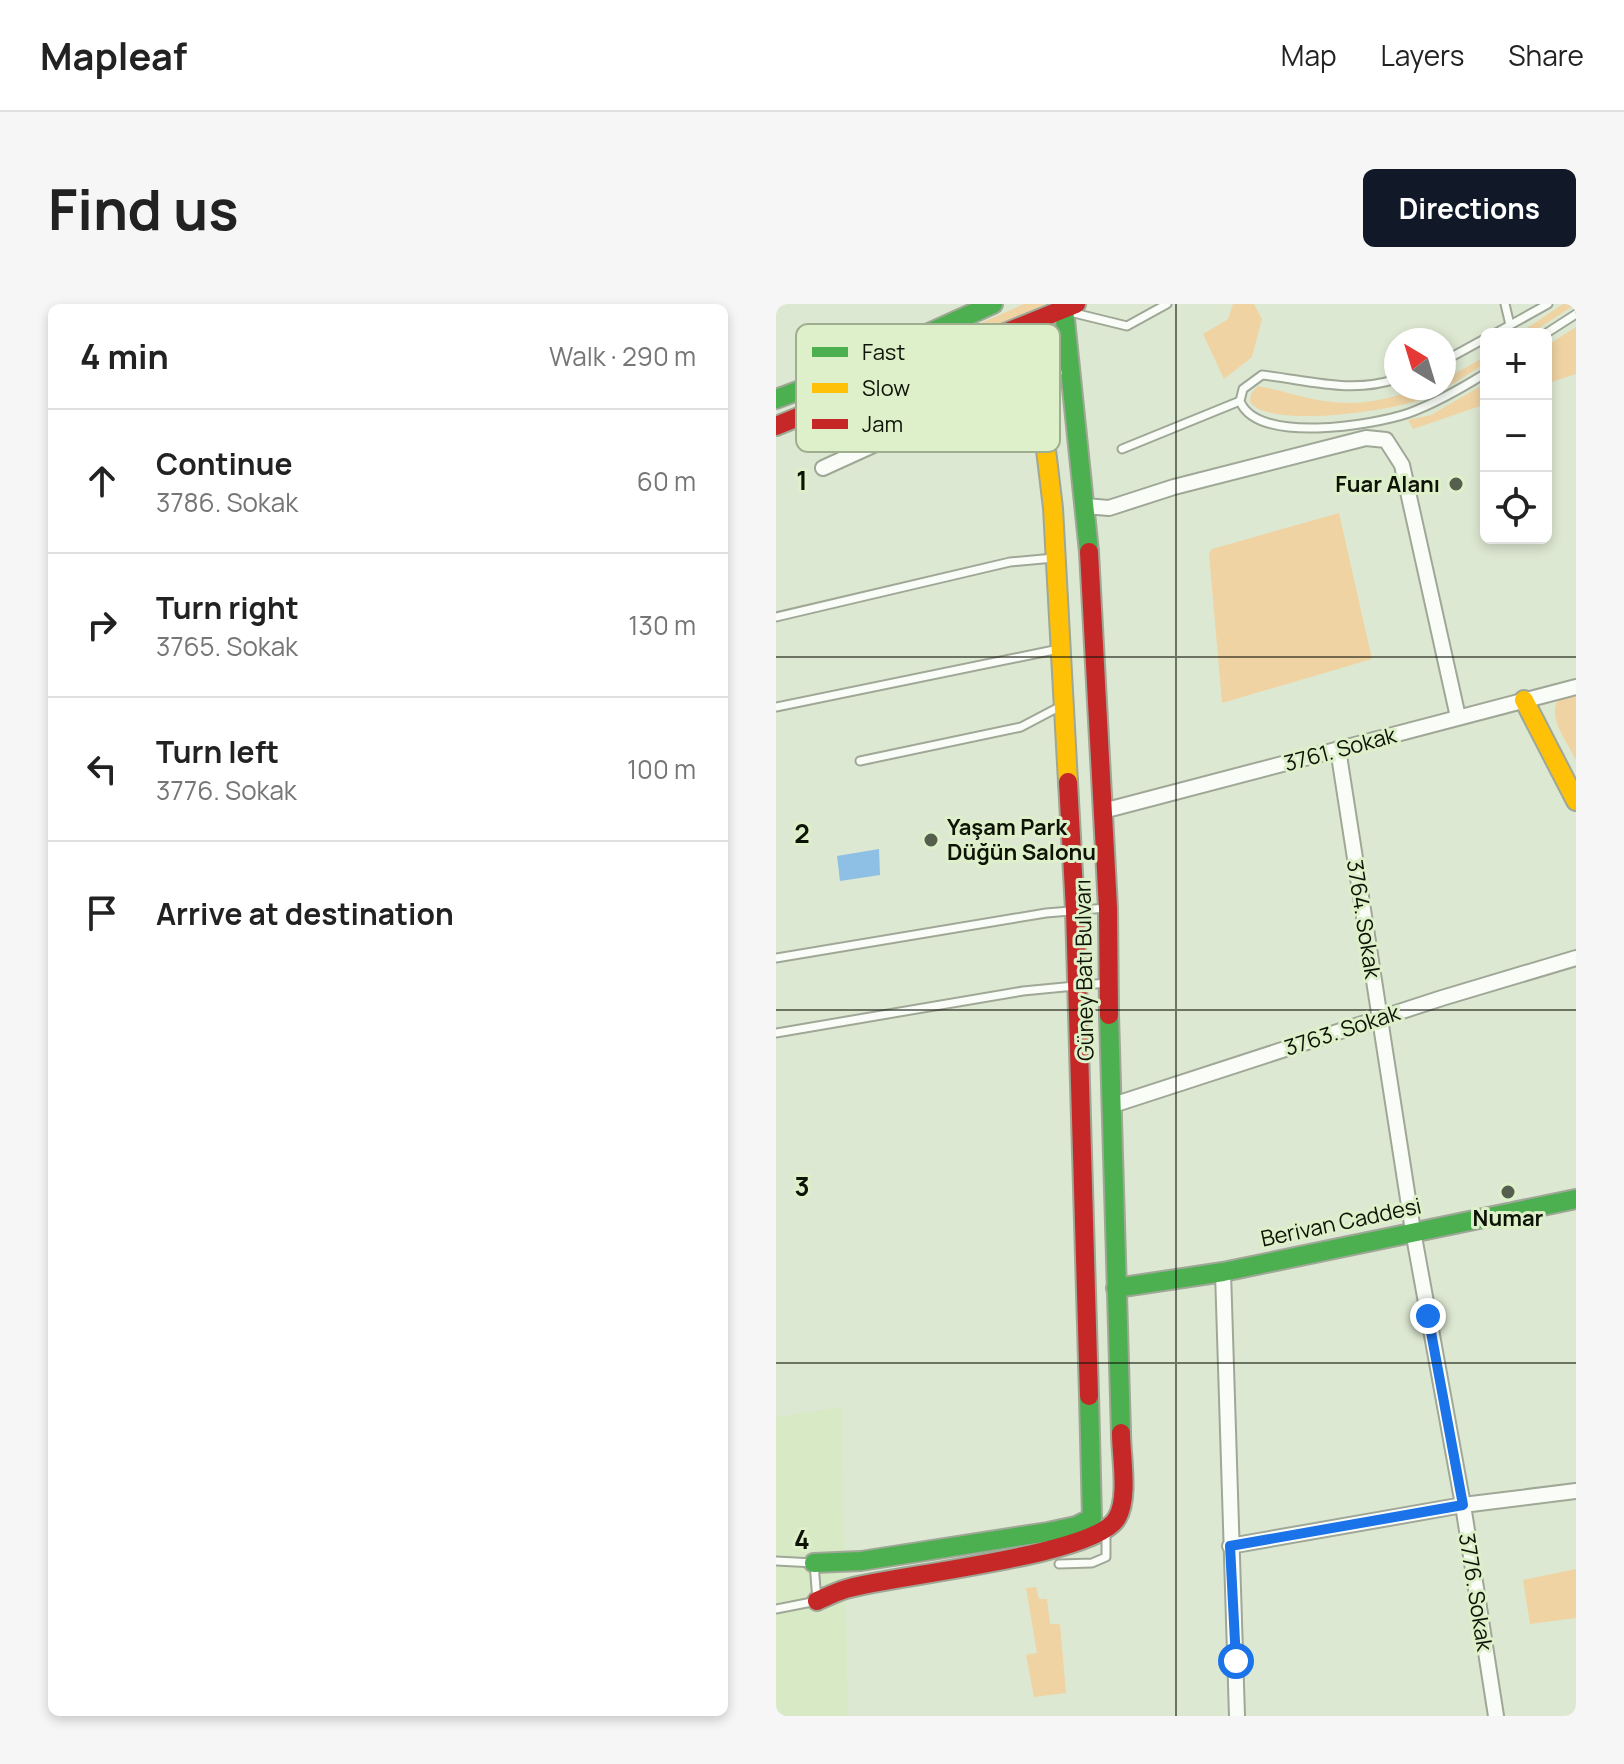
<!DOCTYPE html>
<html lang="en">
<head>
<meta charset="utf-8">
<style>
  body { margin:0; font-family:Manrope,sans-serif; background:#f6f6f6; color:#222 }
  .controls { position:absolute; right:24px; top:24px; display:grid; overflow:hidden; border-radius:12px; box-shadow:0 4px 12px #0003 }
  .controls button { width:72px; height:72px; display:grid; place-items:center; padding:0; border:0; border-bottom:2px solid #e0e0e0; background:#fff; color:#222; font:40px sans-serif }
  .compass { position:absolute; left:608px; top:24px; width:72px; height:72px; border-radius:50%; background:#fff; box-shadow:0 4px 12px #0003; rotate:322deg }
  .stop { position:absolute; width:24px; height:24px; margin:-18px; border:6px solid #1a73e8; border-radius:50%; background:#fff }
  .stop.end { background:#1a73e8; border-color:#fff; box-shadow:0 2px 8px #0008 }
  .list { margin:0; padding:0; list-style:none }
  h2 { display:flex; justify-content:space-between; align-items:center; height:104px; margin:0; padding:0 32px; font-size:34px }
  h2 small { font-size:26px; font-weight:400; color:#767676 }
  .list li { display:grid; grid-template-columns:52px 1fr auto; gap:24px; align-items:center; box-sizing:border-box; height:144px; padding:0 32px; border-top:2px solid #e0e0e0 }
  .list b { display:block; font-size:30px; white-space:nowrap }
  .list p { margin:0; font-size:26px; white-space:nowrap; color:#767676 }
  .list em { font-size:26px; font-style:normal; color:#767676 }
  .icon { flex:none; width:44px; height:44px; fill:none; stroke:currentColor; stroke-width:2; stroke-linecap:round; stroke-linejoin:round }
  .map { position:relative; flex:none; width:800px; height:1412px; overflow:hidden; border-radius:12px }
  header { display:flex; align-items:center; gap:48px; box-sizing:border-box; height:112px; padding:0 40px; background:#fff; border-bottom:2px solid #e0e0e0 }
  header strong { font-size:38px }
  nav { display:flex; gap:44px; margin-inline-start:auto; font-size:28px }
  .intro { display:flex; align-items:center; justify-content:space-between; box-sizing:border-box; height:192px; padding:0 48px }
  h1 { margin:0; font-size:56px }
  .button { padding:20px 36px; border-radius:12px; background:#111827; color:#fff; font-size:28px; font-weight:700 }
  main { display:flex; gap:48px; padding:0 48px }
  aside { flex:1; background:#fff; border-radius:12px; box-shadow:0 4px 12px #0003 }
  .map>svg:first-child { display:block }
</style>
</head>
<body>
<header>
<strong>Mapleaf</strong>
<nav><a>Map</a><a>Layers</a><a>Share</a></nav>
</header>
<div class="intro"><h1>Find us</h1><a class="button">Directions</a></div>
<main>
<aside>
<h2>4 min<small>Walk · 290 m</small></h2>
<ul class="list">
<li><svg class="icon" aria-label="ahead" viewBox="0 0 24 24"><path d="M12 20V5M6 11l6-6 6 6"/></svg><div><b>Continue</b><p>3786. Sokak</p></div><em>60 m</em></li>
<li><svg class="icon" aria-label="right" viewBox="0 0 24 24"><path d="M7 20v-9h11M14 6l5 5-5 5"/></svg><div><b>Turn right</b><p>3765. Sokak</p></div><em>130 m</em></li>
<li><svg class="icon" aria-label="left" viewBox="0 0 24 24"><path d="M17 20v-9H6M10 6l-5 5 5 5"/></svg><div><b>Turn left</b><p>3776. Sokak</p></div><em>100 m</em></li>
<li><svg class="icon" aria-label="arrive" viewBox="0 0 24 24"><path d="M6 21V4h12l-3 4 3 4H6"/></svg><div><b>Arrive at destination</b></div></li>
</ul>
</aside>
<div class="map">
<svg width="800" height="1412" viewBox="0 0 800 1412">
  <rect width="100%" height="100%" fill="#dde8d2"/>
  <path fill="#d8e9c6" d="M 66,1103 L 72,1412 L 0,1412 L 0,1113 Z"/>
  <path fill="#efd3a3" d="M 248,0 L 270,0 L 221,22 L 45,89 Z
    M 457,0 L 478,0 L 486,15 L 476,53 L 448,75 L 427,30 L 452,15 Z
    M 787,0 L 800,0 L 754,30 L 742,30 Z
    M 800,23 L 800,70 L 770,80 L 770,42 Z
    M 710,52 L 710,59 C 689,72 669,86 646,95 C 617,107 492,125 474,98 L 475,90 L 482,82 C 513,88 543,100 575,99 C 607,99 636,84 668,84 L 668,76 Z
    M 710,79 L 710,100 L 637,125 L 632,116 L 655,111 Z
    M 563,209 L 596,355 L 446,399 L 433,250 L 436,245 Z
    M 800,391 L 800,456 C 792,439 771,414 782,395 Z
    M 800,1265 L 800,1314 L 754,1320 L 747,1276 Z
    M 260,1283 L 263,1295 L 271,1295 L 274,1320 L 284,1320 L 290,1389 L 258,1393 L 250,1351 L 261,1349 L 250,1284 Z"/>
  <path fill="#8ebfe5" d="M 103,545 L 104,571 L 64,577 L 61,552 Z"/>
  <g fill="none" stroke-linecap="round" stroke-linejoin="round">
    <g stroke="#9fa797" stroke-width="11">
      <path id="lane" d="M 729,0 L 734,21
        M 298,9 L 351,22 L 391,0
        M 718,30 L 772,0
        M 769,30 L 800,10
        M 668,57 L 710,34
        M 464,97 C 481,141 598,121 633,109 C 660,99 686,84 710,69
        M 464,97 L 467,85 L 486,71 C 532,76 575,90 620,75
        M 346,145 L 464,97
        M 0,313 L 234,258 L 278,254
        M 0,403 L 283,345
        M 84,457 L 245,423 L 283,403
        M 0,654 L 270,609 L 330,604
        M 0,729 L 247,687 L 330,679
        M 0,1257 L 38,1259 L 41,1297 L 0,1305
        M 283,1260 L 316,1259 L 330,1253 L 330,1231"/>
    </g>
    <g stroke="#9fa797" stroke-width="18">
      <path id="street" d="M 47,164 L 223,84 L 294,60
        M 309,202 L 333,204 L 398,183 L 590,134 L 610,136 L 626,161 L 682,413
        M 562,445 L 637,927 L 687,1201 L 720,1412
        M 327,507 L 800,383
        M 334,802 L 666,694 L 800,654
        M 447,968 L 461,1412
        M 454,1242 L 687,1201 L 800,1187"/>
    </g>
    <g stroke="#9fa797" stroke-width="22">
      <path id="fast" d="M 288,6 L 313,248
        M 0,95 L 40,80 L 217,0
        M 333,711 L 345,1129
        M 340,984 L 447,968 L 800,895
        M 38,1259 L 85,1257 L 272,1228 L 300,1222 L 316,1214 L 313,1092"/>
    </g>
    <g stroke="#9fa797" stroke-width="22">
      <path id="slow" d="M 261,71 L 277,204 L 292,478
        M 748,396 L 800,497"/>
    </g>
    <g stroke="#9fa797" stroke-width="22">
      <path id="jam" d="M 0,122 L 300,0
        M 313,248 L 332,604 L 333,711
        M 292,478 L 299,606 L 313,1092
        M 41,1297 C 50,1293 60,1288 70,1285 C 118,1271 320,1252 341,1214 C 353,1194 345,1152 345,1129"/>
    </g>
    <use href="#lane" stroke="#fafcf8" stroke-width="7"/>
    <use href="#street" stroke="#fafcf8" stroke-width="14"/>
    <use href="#fast" stroke="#4caf50" stroke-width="18"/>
    <use href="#slow" stroke="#ffc107" stroke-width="18"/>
    <use href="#jam" stroke="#c62828" stroke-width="18"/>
  </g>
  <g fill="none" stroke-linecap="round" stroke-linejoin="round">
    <path stroke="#1a73e8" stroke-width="10" d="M 460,1357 L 454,1242 L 687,1201 L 652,1012"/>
  </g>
  <path fill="none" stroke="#0e1307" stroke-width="2" stroke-opacity="0.55" d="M 400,0 L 400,1412M 0,353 L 800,353M 0,706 L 800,706M 0,1059 L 800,1059"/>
  <g fill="#565e4e" stroke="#def0ca" stroke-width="3">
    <circle cx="680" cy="180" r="8"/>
    <circle cx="155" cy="536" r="8"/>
    <circle cx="732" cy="888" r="8"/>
  </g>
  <g text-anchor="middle" stroke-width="6" stroke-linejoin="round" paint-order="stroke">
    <g font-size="22" font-weight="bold" fill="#0e1307" stroke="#def0ca" text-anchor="end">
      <text x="664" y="188">Fuar Alanı</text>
      <text x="171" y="531" text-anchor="start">Yaşam Park<tspan x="171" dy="25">Düğün Salonu</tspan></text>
      <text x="732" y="922" text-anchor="middle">Numar</text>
    </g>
    <g font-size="22" fill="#0e1307" stroke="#def0ca">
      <text transform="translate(564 445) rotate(-15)" y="8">3761. Sokak</text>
      <text transform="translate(588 615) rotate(81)" y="8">3764. Sokak</text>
      <text transform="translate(308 666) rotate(-91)" y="8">Güney Batı Bulvarı</text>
      <text transform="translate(566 726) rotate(-18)" y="8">3763. Sokak</text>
      <text transform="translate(565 918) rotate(-12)" y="8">Berivan Caddesi</text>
      <text transform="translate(700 1288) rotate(81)" y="8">3776. Sokak</text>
    </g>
  </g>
  <rect x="20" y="20" width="264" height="128" rx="12" fill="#def0ca" stroke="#a0ae90" stroke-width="2"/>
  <rect x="36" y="43" width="36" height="10" fill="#4caf50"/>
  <rect x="36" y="79" width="36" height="10" fill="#ffc107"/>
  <rect x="36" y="115" width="36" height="10" fill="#c62828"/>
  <g font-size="22" fill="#0e1307">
    <text x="86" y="56">Fast</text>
    <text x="86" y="92">Slow</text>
    <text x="86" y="128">Jam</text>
  </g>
  <g font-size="26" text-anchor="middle" font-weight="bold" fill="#0e1307" stroke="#def0ca" stroke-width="6" stroke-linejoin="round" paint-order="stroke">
    <text x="26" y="186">1</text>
    <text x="26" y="539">2</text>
    <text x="26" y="892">3</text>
    <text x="26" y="1245">4</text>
  </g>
</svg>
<div class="controls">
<button>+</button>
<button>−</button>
<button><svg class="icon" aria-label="locate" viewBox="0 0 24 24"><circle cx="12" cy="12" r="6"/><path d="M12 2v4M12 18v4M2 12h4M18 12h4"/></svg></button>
</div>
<svg class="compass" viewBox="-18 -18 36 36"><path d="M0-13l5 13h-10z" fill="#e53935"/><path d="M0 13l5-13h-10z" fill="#767676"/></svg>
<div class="stop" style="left:460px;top:1357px"></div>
<div class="stop end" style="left:652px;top:1012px"></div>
</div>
</main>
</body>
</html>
